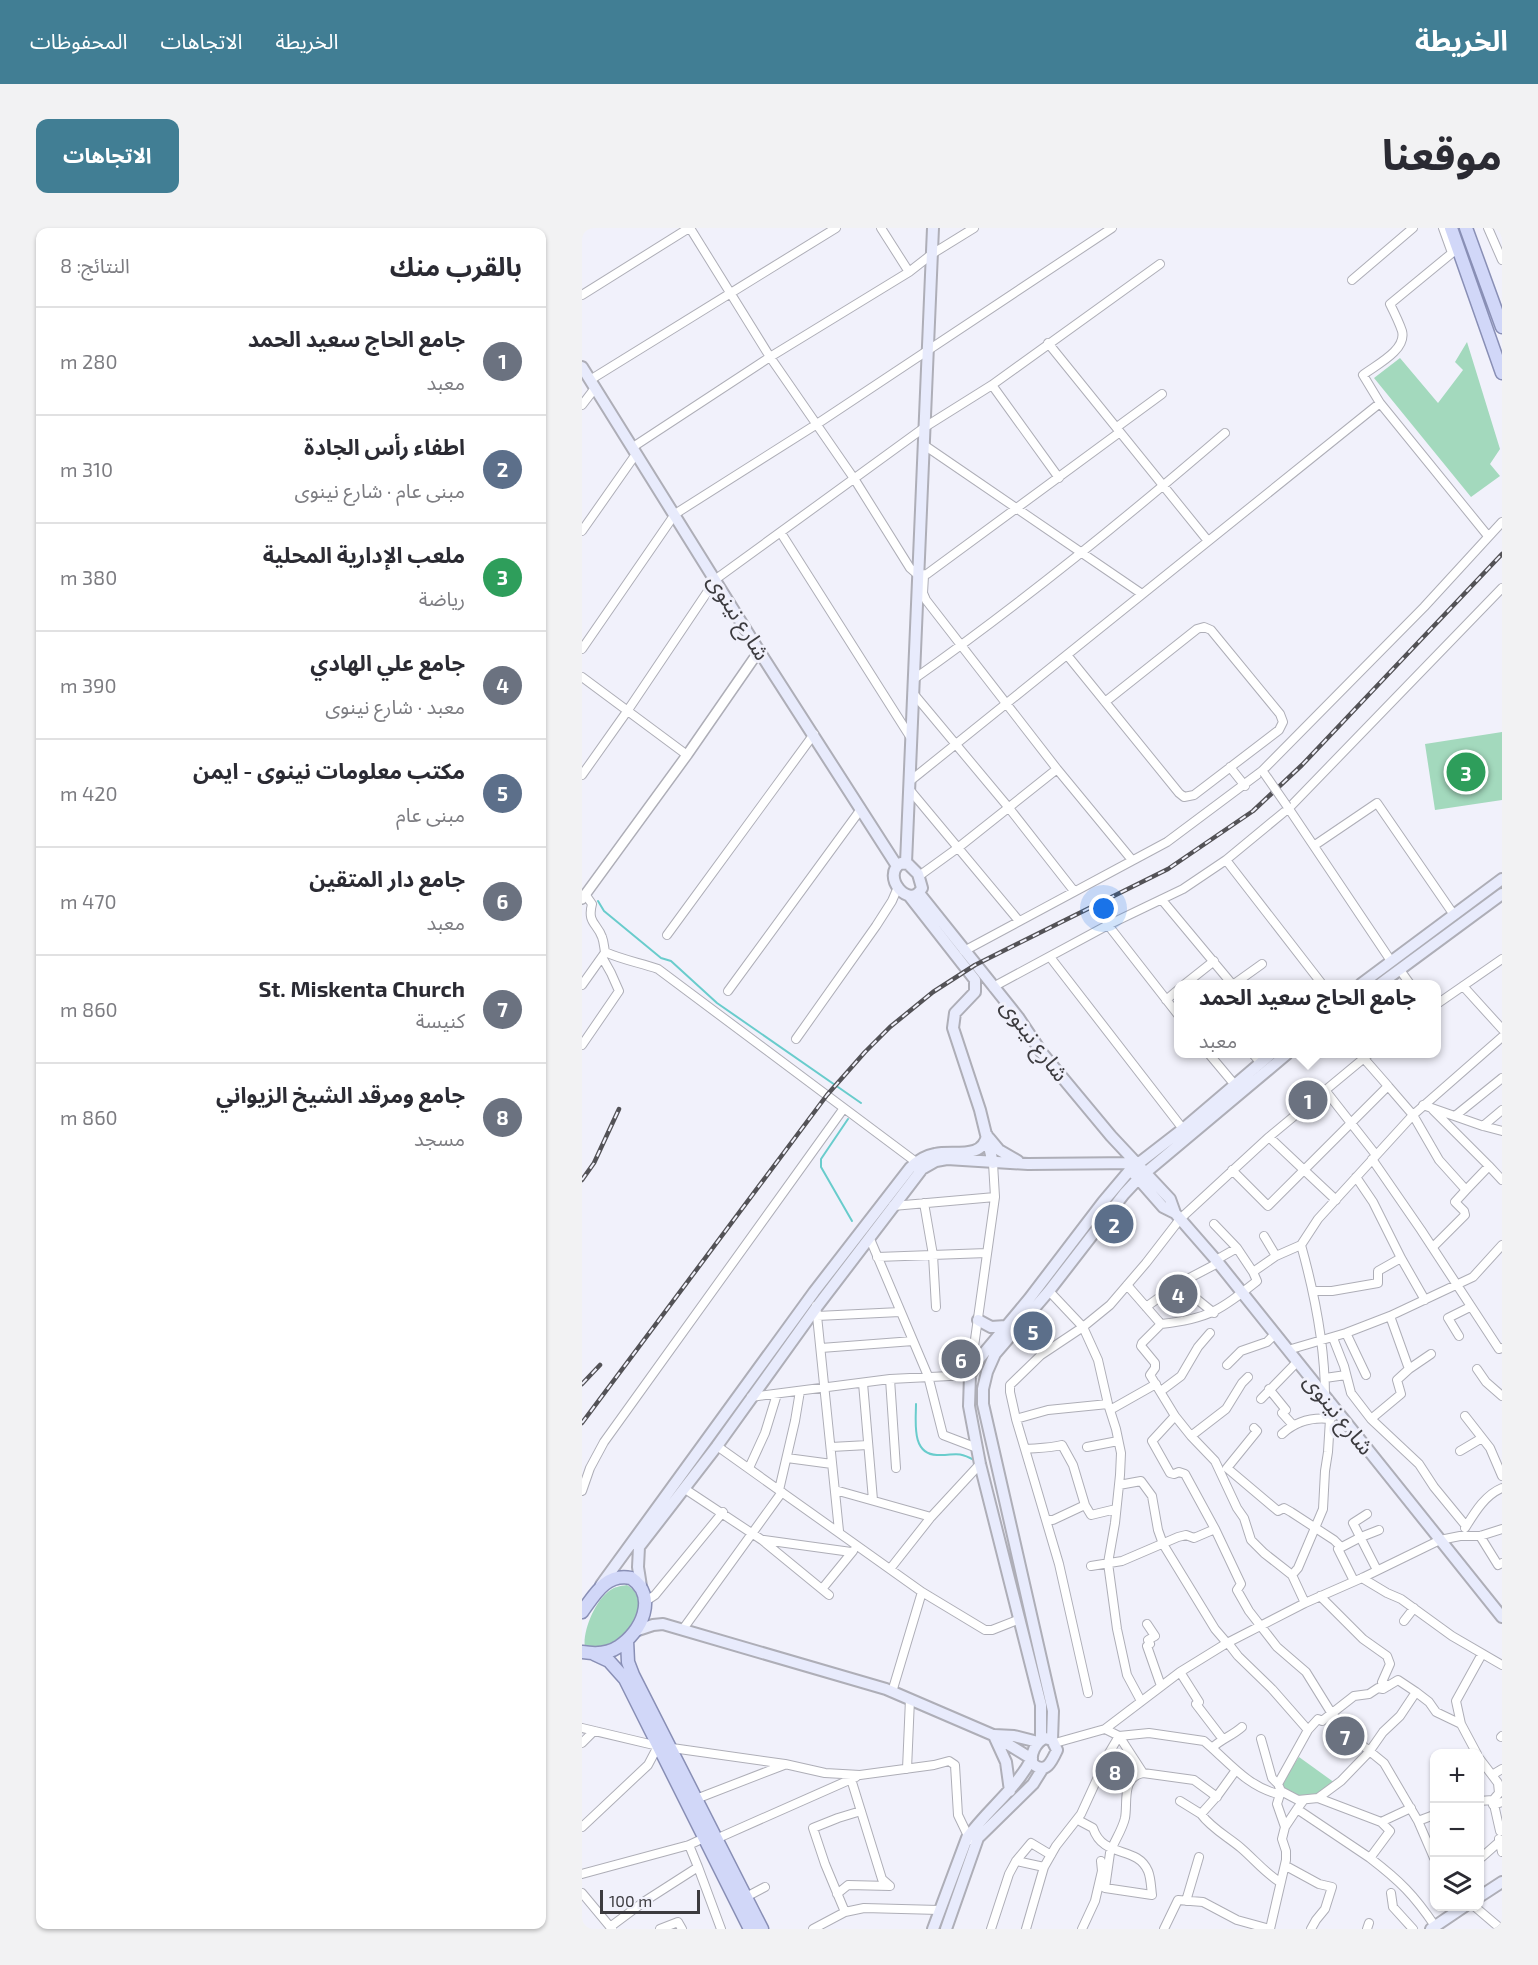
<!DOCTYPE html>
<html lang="ar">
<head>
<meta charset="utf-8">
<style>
  body { margin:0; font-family:"Exo 2","Noto Sans Arabic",sans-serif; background:#f2f2f3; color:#2b2b33; direction:rtl }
  .controls { position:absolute; right:18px; bottom:18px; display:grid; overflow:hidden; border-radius:12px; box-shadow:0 2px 4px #0004 }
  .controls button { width:54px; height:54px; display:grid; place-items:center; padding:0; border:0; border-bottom:2px solid #e1e1e2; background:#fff; color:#2b2b33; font:30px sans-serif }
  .scale { position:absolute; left:18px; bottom:15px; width:100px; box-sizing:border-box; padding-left:6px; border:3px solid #3c3b3f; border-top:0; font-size:16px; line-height:21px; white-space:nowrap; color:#3c3b3f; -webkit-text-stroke:4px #f1f1fb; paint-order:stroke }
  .you { position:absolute; left:522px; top:681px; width:21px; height:21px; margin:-15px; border:4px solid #fff; border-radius:50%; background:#1a73e8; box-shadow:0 0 0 9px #1a73e833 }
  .badge { display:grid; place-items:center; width:39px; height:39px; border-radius:50%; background:#417e94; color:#fff; font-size:20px; font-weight:700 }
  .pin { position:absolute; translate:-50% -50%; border:3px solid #fff; box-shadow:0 2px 6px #0006 }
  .popup { position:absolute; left:592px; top:752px; width:267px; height:78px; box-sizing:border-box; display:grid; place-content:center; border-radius:12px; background:#fff; filter:drop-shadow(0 2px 4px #0005); font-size:20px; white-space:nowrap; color:#7c7c81 }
  .popup b { font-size:22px; color:#2b2b33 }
  .popup::after { content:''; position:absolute; left:50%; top:100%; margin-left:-12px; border:12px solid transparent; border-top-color:#fff }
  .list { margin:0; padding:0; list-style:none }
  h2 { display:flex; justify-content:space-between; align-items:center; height:78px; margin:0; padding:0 24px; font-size:26px }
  h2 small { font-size:20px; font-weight:400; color:#7c7c81 }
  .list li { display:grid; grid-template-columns:39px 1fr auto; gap:18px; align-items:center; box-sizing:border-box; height:108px; padding:0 24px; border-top:2px solid #e1e1e2 }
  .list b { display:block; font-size:22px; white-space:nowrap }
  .list p { margin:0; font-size:20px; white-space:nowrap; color:#7c7c81 }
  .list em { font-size:20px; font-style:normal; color:#7c7c81 }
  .icon { flex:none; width:33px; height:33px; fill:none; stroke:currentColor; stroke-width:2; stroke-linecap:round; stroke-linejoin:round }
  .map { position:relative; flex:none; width:920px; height:1701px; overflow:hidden; direction:ltr; border-radius:12px }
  header { display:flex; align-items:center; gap:36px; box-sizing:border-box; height:84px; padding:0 30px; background:#417e94; color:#fff }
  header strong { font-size:28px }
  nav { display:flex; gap:33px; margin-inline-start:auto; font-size:21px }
  .intro { display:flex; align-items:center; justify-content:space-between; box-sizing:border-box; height:144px; padding:0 36px }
  h1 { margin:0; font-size:42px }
  .button { padding:15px 27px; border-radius:12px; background:#417e94; color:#fff; font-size:21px; font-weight:700 }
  main { display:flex; gap:36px; padding:0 36px }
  aside { flex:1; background:#fff; border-radius:12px; box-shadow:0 2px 4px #0004 }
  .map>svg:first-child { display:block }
</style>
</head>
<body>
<header>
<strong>الخريطة</strong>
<nav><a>الخريطة</a><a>الاتجاهات</a><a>المحفوظات</a></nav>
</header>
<div class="intro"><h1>موقعنا</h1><a class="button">الاتجاهات</a></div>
<main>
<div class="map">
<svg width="920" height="1701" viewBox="0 0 920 1701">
  <rect width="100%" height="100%" fill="#f1f1fb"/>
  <path fill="#a3d9bd" d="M 885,114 L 918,221 L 908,236 L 918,248 L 889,269 L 792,150 L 818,130 L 856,175 L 881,142 L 873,134 Z
    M 920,504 L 920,572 L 853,582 L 843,516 Z
    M 45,1357 C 73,1373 46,1415 23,1420 C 17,1422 9,1420 3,1420 C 0,1404 13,1373 27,1363 C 32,1359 38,1358 45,1357 Z
    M 717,1529 L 753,1555 C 741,1565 730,1574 714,1567 C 708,1565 704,1561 697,1559 Z"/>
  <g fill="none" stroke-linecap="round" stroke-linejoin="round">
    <path stroke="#69cccc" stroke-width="2" d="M 16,673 L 22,683 L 79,730 L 89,733 L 135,775 L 279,875
      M 266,891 L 239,931 L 239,939 L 270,993
      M 334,1176 C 334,1194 329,1226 355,1227 C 372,1228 374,1222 392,1232"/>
    <g stroke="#aeaeb7" stroke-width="10">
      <path id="minor" d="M 108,0 L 188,129 L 273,252 L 328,340 L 336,347 L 345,346 L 538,204
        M 299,0 L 327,44
        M 861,0 L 870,25
        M 906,0 L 920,32
        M 877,21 L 870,25 L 808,76 C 812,84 817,94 820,103 C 825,122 794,137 781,147 L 798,175 L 906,308
        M 770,52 L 831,0
        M 0,67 L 107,0
        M 466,115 L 626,313
        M 8,152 L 254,0
        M 410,157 L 477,250
        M 0,177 L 13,160
        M 535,199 L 580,166
        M 342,217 L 560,366
        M 51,219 L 188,129 L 327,44 L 350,26 L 392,0
        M 0,303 L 54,226
        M 199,305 L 329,510
        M 342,348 L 341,365 L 344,372 L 475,541 L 550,632
        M 0,421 L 93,286 L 235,196 L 530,0
        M 485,427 L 597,565 L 602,569 L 612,567 L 697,502 L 701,494 L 698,486 L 629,402 L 622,399 L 615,401 L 523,474
        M 0,449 L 105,527
        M 332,451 C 440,375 543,291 643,205
        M 331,465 L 427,580 L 492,663
        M 648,539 L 663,558
        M 0,547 L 46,482 L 134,351 L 343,199 L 410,157 L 578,36
        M 328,553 L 798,175
        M 327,561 L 437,693
        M 705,578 L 809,733
        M 733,617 L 795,575 L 872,687
        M 644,632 L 740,756
        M 337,648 L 377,619 L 475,541
        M 3,666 L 10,676 C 5,695 15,695 20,709 C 22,714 22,719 23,724 C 41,732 59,735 76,741 L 334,934
        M 580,672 L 650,756
        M 526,697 L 597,788
        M 85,707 L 232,506
        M 382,723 L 585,614 L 680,543 L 842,379 L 920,294
        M 468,729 L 601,901
        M 818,742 L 828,756
        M 603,756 L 632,733
        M 652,756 L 680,736
        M 0,757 L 22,726
        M 881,758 L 920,801
        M 411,759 L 526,697 L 601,661 L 644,632 L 707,580 L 920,360
        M 146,763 L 279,581
        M 584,772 L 597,761
        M 855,776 L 920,731
        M 214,811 L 294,698 L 310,673 L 316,659
        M 0,817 L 37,763 L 29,745 L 20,729
        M 627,826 L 653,857
        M 671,826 L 678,834
        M 806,858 L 831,887 L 857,932 L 884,962 L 907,938 L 920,952
        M 743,862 L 794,927
        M 841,877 L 901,898 L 920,903
        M 851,882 L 907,938
        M 873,888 L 920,850
        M 901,898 L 920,882
        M 687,909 L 722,942 L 806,858 L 778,826
        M 790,931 L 839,1002 L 917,1121 L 920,1120
        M 650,942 L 686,978 L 722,942 L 754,972
        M 774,949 L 791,974 L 819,1030
        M 342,975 L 351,1027 L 354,1079
        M 311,978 L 413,969
        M 632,996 L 655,1020
        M 682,1008 L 694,1028
        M 288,1011 L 346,1148 L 361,1207 L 395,1220
        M 851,1019 L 883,987 L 882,983 L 873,974 L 884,962
        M 295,1029 L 405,1025
        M 634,1032 L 655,1020 L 671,1044
        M 545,1057 L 579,1096 C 627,1091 638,1082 675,1053 L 671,1044 L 694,1028 L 719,1017
        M 467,1063 L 501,1099 L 516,1132 L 526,1176 L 534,1201 L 539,1225 L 538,1247 L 533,1295 L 526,1335 L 535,1401 L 545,1447 L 559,1473
        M 731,1063 L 750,1063 L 796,1055 L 796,1043 L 819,1030 L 843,1072
        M 234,1078 L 257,1303
        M 564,1079 L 596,1056
        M 632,1085 L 596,1056 L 636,1035
        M 235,1088 L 318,1084
        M 808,1088 L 827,1141 L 849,1126
        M 764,1105 L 784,1147
        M 877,1108 L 866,1090 L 888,1079
        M 751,1110 L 762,1138 L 769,1165 L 789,1191 L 837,1236 L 852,1259 L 884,1298
        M 239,1120 L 331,1113
        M 706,1122 L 764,1105 L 808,1088 L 891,1049 L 920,1017
        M 645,1137 L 659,1123 L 685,1114 L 693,1106
        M 895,1141 L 904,1154 L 920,1168
        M 743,1150 L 764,1147
        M 308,1151 L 314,1240
        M 281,1155 L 291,1272
        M 687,1161 L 704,1182 L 700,1185 L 710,1196
        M 579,1163 L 599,1148 L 616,1119 L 628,1105
        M 743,1168 C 743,1117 733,1067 719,1017 L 736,991 L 831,887 L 920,809
        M 169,1169 L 308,1151 L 388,1147 L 413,969 L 411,935
        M 679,1171 L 715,1134
        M 528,1182 L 574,1156
        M 593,1188 L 609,1208 L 633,1233 L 655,1280 L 662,1290 L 669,1312 L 682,1325 L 710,1347 L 723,1375
        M 883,1188 L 908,1220 L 920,1248
        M 434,1191 L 466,1182 L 526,1176
        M 789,1191 L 819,1166 L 815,1152 L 827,1141
        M 672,1200 L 675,1203 L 645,1240 L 696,1283 L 702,1280 L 709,1284 L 752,1312 L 759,1319 L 756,1321 L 772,1353
        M 700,1206 C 714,1193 729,1189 748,1191
        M 609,1208 L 644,1181 L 660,1155 L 666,1149
        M 135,1218 L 340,1364 L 310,1464
        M 249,1219 L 286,1217
        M 505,1219 L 536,1213
        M 444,1221 C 456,1220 468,1220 480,1217 L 491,1237 L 503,1277
        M 878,1223 L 900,1210
        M 205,1230 L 250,1236
        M 167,1240 L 183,1205 L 195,1166
        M 537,1257 L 559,1253 L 570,1268 L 576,1302 L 581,1316 L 633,1401 L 645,1415
        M 103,1261 L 180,1312 L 247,1367
        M 197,1262 L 213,1193 L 218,1163
        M 253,1262 L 349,1289
        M 0,1263 L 8,1240 L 22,1214 L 262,880
        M 785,1286 L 771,1295 L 795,1342
        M 464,1292 L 471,1292 L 503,1277 L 509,1287 L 534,1281
        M 883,1300 C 893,1284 903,1267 920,1260
        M 633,1301 L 659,1356 L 655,1362 L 667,1383 L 695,1419 L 724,1444 L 750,1486 L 780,1517 L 802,1535 L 836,1593 L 852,1630
        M 898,1308 L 916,1337 L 920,1335
        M 182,1312 L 269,1324
        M 756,1321 L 779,1309 L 797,1302
        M 509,1338 L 540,1333 L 596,1309 L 604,1307 L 612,1310 L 633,1301 L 603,1246 L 597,1244 L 592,1246 L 588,1245 L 570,1213 L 593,1188 L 568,1147 L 573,1140 L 573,1135 L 559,1118 L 560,1115 L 579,1096
        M 308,1341 L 349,1289 L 398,1236
        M 710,1347 L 716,1340 L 741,1281 L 743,1243 L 746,1224 L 748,1191 L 756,1184
        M 780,1350 L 805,1365 L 819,1371 L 870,1408 L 920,1437
        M 240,1361 L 271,1323
        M 340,1364 L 403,1402 L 410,1402 L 438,1391
        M 738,1368 L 781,1411 L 805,1428 L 808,1436 L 800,1454 L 806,1458
        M 64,1373 L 73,1367 L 141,1284
        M 822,1393 L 832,1380
        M 565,1396 L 573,1408 L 566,1412 L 568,1416 L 565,1418 L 579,1458
        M 101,1401 L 200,1264
        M 646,1415 L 656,1428 L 690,1461 L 726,1502 L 696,1556 L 699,1563 L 716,1572 L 736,1570 L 799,1594 L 829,1580
        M 598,1444 L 617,1474 L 614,1476 L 640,1510
        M 834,1464 L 847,1474 L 854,1484 L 879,1496 L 874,1473 L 900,1426
        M 506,1465 L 477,1336 L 434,1191 L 428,1164 L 428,1157 L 459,1127 L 501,1099 L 528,1077 L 564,1035 L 598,991 L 687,909 L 787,826
        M 879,1496 L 895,1526
        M 0,1500 L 76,1518 L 203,1536 L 243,1545 L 278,1547 L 352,1537 L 367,1533 L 373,1537 L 376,1587 L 388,1612
        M 726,1502 L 736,1491 L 740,1493 L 772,1468 L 787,1466 L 796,1460 L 801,1461 L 816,1452 L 834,1464 L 818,1488 L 801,1504 L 787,1524 L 759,1553 L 736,1570
        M 919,1509 L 920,1508
        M 679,1511 L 690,1550 L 696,1556
        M 0,1515 L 12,1503
        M 473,1515 L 523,1501
        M 630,1520 L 622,1513 L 567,1505 L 537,1508 L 523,1501 L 598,1444 L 645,1415 L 723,1375 L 780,1350 L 858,1312 L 878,1308 L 898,1308 L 920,1301
        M 897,1530 L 910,1547
        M 325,1541 L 328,1471
        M 920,1541 L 910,1547 L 916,1555 L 917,1565 L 911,1572 L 918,1603 L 920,1603
        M 654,1542 L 636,1567 L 619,1586 C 629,1600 646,1609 659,1620 C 673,1632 683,1645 698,1654
        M 114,1571 L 202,1537
        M 598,1573 L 619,1586
        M 721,1573 L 715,1581 L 788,1630 L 808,1603 L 799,1594
        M 897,1573 L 911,1572
        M 911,1577 L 920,1574
        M 496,1592 L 511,1600 C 521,1631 555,1617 566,1643 C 569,1650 569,1660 570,1667 L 523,1660 L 528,1625 C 532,1613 540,1603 543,1590 C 546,1575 539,1549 561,1545 L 612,1552 L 635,1569
        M 836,1593 L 852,1587
        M 0,1599 L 66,1537 L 76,1518
        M 703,1599 L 715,1581
        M 134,1611 L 274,1549
        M 917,1611 L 920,1624
        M 900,1629 L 917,1614
        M 788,1630 C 818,1653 832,1667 853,1698
        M 434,1633 L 462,1639
        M 519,1633 L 520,1643 L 524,1643
        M 704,1638 L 737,1656 L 750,1659 L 743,1681 L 734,1692 L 729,1701
        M 116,1639 L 139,1701
        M 0,1646 L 107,1617 L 122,1610
        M 0,1665 L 30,1701
        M 809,1665 L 811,1679 L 831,1701
        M 255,1666 L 266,1657 L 308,1658 L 300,1651 L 269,1551
        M 164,1669 L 183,1659
        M 604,1673 L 617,1629
        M 892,1678 L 919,1701
        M 263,1684 L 243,1636 L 231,1600 L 256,1590 L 279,1583
        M 28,1699 L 63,1673 L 116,1639 L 107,1617
        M 78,1701 L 96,1694 L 100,1701
        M 231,1701 L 263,1684 L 282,1680 L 357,1682
        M 409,1701 L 427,1646 L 434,1633 L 449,1615 L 469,1627
        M 444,1701 L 462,1639 L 474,1618 L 499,1586 L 527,1525 L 537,1508 L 561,1545
        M 500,1701 L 513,1673 L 520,1643
        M 582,1701 L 596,1672 L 621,1674 L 655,1692 L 688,1701 L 704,1632 L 704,1623 L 700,1611 L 703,1599 L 695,1576 L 699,1563 L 696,1566 C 668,1559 651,1539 630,1520 C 639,1511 650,1508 660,1499
        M 785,1701 L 787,1695"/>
    </g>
    <g stroke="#aeaeb7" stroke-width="12">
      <path id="tertiary" d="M 0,671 L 105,527 L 177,423"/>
    </g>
    <g stroke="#aeaeb7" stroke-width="14">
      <path id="secondary" d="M 0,139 L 177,423 L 315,638
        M 319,635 L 326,636 L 336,646 L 340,660 C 328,683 298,648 319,635 Z
        M 324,635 L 351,0
        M 337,665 L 436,789 L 460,825 L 529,908 L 588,971 L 593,985 L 634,1032 L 920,1389
        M 328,669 L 393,752 L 393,764 L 373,785 L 371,800 L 398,882 L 411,935
        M 779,756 L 920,651
        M 798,756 L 920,666
        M 407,910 L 417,922 L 436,933
        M 552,946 L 581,979 L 593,985
        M 396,1092 L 409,1099 L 424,1098
        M 19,1357 L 232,1064 L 328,940 C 335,933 342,928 353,926 C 371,922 401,932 405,907
        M 59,1358 L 56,1339 L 57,1319 L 135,1218 L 234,1080 L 340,941 L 354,933 L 365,931 L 446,936 L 555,935
        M 53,1403 L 71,1397 L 81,1396 L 304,1461 L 411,1507 L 450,1531
        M 412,1507 L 432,1508 L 456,1514
        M 413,1510 L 424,1534 L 428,1563
        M 463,1510 L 470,1512 L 475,1522 C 470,1533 464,1547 451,1536 C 447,1527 454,1514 463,1510 Z
        M 459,1512 L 459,1477 L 398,1236 L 387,1178 L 388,1147 L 397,1131 L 447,1071 L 521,974 L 548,942 L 601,901 L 689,826
        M 470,1512 L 471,1483 L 401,1176 L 401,1161 L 405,1144 L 413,1126 L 467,1063 L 542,966 L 556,951 L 705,826
        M 897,1669 L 920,1654
        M 351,1701 L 385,1610 C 405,1582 433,1562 449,1532
        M 364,1701 L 396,1610 L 451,1556 L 461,1540
        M 849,1701 L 883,1678"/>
    </g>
    <g stroke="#898fb5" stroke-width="15">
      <path id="primary" d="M 869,0 L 920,145
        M 884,0 L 920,99
        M 0,1384 C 13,1366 24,1345 49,1350 C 76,1368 60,1404 36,1419 C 26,1426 12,1426 0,1424
        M 45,1412 L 46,1434 L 51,1447 L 180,1701
        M 12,1426 L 27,1433 L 43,1451 L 168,1701"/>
    </g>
    <use href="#minor" stroke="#fff" stroke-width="8"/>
    <use href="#tertiary" stroke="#fff" stroke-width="9"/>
    <use href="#secondary" stroke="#e8ebfc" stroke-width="10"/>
    <use href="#primary" stroke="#d1d7f8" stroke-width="12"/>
    <g stroke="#535256" stroke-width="4.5">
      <path id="rail" d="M 0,952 L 12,935 L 37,881
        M 0,1156 L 18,1137
        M 0,1195 L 245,867 L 283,824 L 308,799 L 351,764 L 393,737 L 586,641 L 671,583 L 720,537 L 920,326"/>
    </g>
    <use href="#rail" stroke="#f1f1fb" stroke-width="2" stroke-dasharray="7" stroke-linecap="butt"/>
    <g stroke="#aeaeb7" stroke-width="10" stroke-linecap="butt">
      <path id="minor-bridge" d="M 682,545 L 705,578"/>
    </g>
    <use href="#minor-bridge" stroke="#fff" stroke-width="8"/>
  </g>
  <g text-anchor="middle" stroke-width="6" stroke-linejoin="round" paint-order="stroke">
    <g font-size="22" fill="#3c3b3f" stroke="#f1f1fb">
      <text transform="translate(157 389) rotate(58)" y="8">شارع نينوى</text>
      <text transform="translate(453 812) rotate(53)" y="8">شارع نينوى</text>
      <text transform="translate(757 1186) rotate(51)" y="8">شارع نينوى</text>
    </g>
  </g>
</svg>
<div class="controls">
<button>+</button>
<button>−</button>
<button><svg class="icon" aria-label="layers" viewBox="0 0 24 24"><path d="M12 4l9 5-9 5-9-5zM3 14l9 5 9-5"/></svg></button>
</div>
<div class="scale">100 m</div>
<div class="you"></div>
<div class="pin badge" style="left:726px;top:872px;background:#6b7280">1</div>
<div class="popup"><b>جامع الحاج سعيد الحمد</b>معبد</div>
<div class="pin badge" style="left:532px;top:996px;background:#5c6f8a">2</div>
<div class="pin badge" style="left:884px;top:544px;background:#2e9e5b">3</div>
<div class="pin badge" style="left:596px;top:1066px;background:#6b7280">4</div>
<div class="pin badge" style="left:451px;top:1103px;background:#5c6f8a">5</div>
<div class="pin badge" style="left:379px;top:1131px;background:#6b7280">6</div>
<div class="pin badge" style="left:763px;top:1508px;background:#6b7280">7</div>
<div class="pin badge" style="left:533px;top:1543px;background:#6b7280">8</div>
</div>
<aside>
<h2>بالقرب منك<small>النتائج: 8</small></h2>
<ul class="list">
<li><span class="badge" style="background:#6b7280">1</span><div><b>جامع الحاج سعيد الحمد</b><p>معبد</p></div><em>280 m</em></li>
<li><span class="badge" style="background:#5c6f8a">2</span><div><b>اطفاء رأس الجادة</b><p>مبنى عام · شارع نينوى</p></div><em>310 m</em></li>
<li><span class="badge" style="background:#2e9e5b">3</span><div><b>ملعب الإدارية المحلية</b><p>رياضة</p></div><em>380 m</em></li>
<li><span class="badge" style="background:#6b7280">4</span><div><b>جامع علي الهادي</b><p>معبد · شارع نينوى</p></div><em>390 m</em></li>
<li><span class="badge" style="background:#5c6f8a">5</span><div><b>مكتب معلومات نينوى - ايمن</b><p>مبنى عام</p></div><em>420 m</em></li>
<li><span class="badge" style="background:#6b7280">6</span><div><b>جامع دار المتقين</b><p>معبد</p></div><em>470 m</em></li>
<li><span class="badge" style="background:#6b7280">7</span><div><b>St. Miskenta Church</b><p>كنيسة</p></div><em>860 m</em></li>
<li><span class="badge" style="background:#6b7280">8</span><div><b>جامع ومرقد الشيخ الزيواني</b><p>مسجد</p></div><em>860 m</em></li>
</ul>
</aside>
</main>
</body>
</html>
